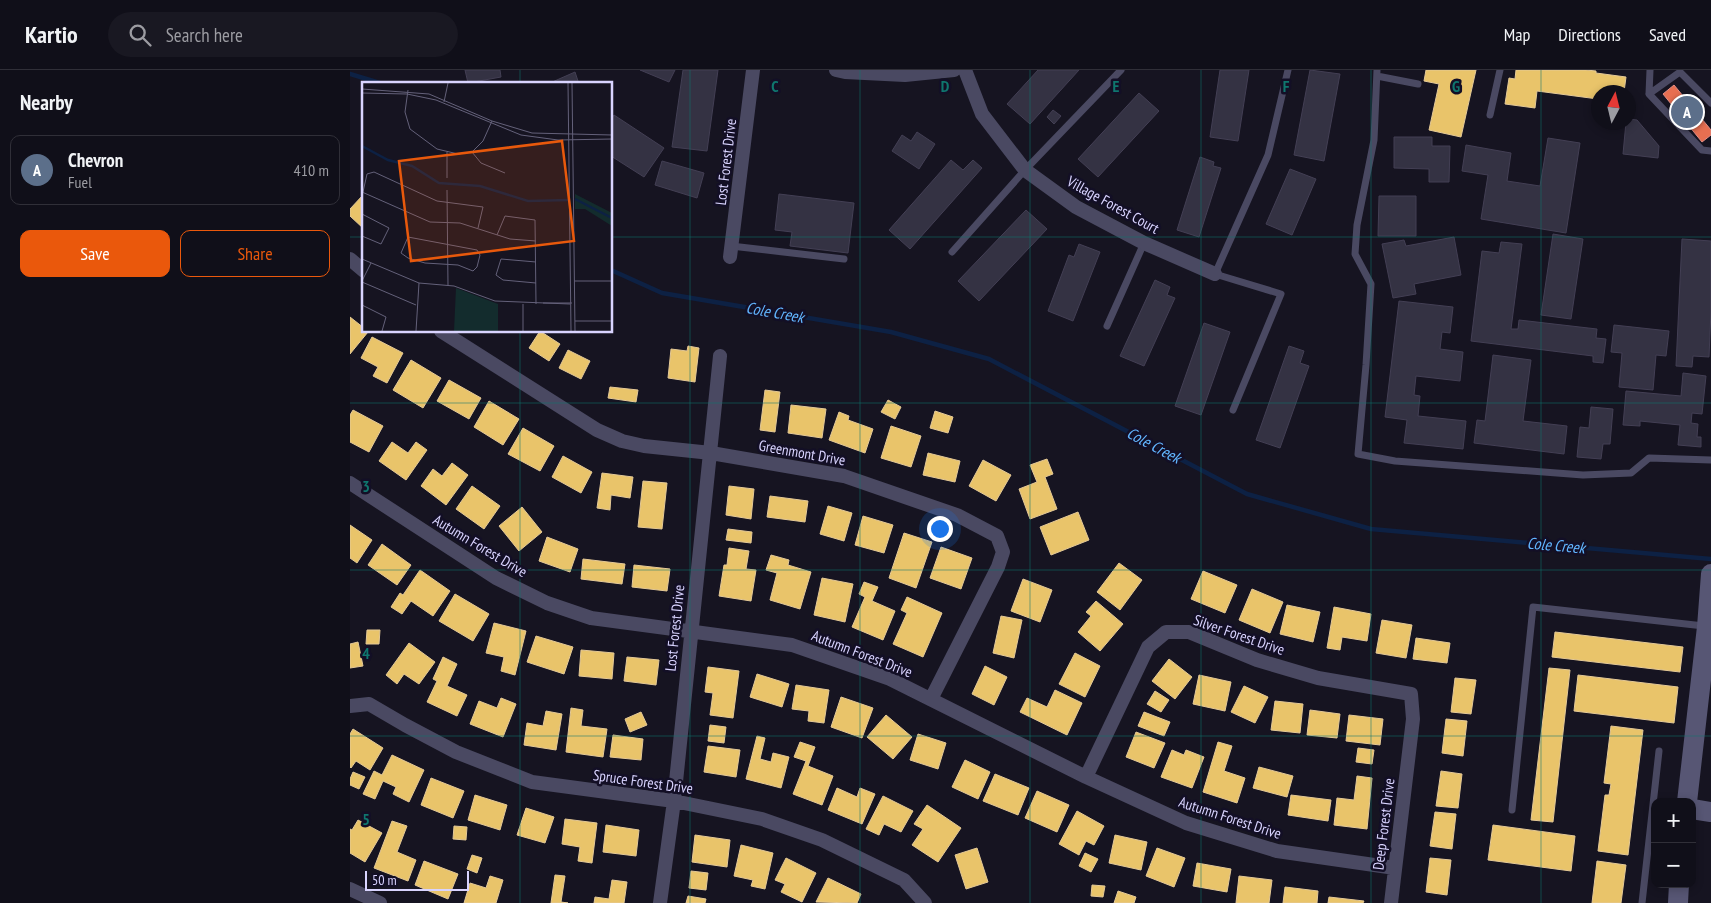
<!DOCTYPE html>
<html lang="en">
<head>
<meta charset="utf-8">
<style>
  body { margin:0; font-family:"PT Sans Narrow",sans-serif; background:#191822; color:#f1f3f6 }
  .controls { position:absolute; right:15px; bottom:15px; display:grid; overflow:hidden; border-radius:10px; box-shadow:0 2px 8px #0003 }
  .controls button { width:45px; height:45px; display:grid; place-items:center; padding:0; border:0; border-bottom:1px solid #302f38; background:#100f19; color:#f1f3f6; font:25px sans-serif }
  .compass { position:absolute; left:1241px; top:15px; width:45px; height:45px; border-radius:50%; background:#100f19; box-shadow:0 2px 8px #0003; rotate:7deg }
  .scale { position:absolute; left:15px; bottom:12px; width:104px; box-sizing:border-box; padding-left:5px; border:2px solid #d9d4ff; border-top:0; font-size:14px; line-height:18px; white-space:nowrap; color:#d9d4ff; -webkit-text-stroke:4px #130f26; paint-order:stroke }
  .you { position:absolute; left:589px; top:458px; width:18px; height:18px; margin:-12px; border:4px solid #fff; border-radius:50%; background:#1a73e8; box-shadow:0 0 0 8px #1a73e833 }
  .badge { display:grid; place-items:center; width:32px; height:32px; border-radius:50%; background:#ea580c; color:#fff; font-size:16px; font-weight:700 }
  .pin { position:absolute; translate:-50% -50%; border:2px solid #fff; box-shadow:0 1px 5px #0006 }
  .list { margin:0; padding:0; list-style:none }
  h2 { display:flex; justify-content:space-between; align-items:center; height:65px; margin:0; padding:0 20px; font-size:21px }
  h2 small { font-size:16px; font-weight:400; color:#9c9ca2 }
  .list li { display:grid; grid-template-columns:32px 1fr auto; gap:15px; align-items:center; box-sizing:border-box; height:70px; margin:0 10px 10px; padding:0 10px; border:1px solid #302f38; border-radius:10px }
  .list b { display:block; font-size:19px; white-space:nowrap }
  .list p { margin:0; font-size:16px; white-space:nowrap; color:#9c9ca2 }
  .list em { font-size:16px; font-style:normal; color:#9c9ca2 }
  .actions { display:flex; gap:10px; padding:15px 20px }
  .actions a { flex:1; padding:11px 0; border:1px solid #ea580c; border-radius:10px; text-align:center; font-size:18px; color:#ea580c }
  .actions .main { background:#ea580c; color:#fff }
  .icon { flex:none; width:28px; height:28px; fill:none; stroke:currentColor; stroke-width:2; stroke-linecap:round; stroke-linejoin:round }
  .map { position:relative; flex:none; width:1361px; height:833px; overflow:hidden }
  header { display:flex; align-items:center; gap:30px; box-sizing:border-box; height:70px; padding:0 25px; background:#100f19; border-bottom:1px solid #302f38 }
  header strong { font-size:24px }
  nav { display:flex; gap:28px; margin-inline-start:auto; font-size:18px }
  .search { width:350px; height:45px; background:#191822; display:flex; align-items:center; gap:12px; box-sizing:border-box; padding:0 18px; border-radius:28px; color:#9c9ca2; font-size:19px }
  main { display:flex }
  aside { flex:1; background:#100f19 }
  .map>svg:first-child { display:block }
</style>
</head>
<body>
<header>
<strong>Kartio</strong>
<div class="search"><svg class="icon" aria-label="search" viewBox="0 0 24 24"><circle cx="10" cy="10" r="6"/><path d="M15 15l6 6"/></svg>Search here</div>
<nav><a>Map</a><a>Directions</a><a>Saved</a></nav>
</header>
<main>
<aside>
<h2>Nearby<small></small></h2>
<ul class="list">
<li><span class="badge" style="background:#5c6f8a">A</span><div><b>Chevron</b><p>Fuel</p></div><em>410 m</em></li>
</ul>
<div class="actions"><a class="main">Save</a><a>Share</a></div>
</aside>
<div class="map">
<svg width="1361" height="833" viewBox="0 0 1361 833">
  <rect width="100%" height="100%" fill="#161421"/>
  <path fill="#e9c46a" stroke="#e4c997" d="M 1076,0 L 1126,0 L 1111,67 L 1079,60 L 1089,14 L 1074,11 Z
    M 1166,0 L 1236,0 L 1246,1 L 1246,3 L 1276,7 L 1274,22 L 1248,22 L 1248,29 L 1187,21 L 1185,38 L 1155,34 L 1159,8 L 1165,9 Z
    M 13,125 L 14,126 L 14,159 L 0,146 L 0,139 Z
    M 0,247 L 14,258 L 14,261 L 18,262 L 0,284 Z
    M 190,261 L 210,274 L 199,291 L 179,278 Z
    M 22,267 L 53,283 L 37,313 L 23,306 L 28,297 L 11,288 Z
    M 338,276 L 349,278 L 345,312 L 318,308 L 321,279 L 337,281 Z
    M 218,280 L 240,291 L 231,309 L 209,298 Z
    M 61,290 L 91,308 L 73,338 L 43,320 Z
    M 99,310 L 131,328 L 119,349 L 87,331 Z
    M 260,317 L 288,320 L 286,332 L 258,328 Z
    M 415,320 L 430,322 L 425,362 L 410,360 Z
    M 538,330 L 551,337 L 545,349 L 531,342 Z
    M 139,331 L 169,349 L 153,375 L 124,357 Z
    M 441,335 L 476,339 L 472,368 L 438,363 Z
    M 3,340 L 33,356 L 19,382 L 0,372 L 0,345 Z
    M 585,341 L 603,347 L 598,363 L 580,358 Z
    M 489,342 L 499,346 L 498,350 L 523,359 L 515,383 L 479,370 Z
    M 541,356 L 571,366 L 561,397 L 531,388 Z
    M 173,358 L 204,376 L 190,401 L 158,384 Z
    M 42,372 L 58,383 L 66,372 L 77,380 L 56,410 L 29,391 Z
    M 578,383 L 610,391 L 605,412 L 573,405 Z
    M 213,386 L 242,402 L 231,423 L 202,407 Z
    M 697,389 L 703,404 L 695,407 L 707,439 L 680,449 L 669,419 L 687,412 L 680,395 Z
    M 633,390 L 661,405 L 646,431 L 619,416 Z
    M 102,393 L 118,405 L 96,435 L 71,416 L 83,399 L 92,406 Z
    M 252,403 L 283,407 L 280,428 L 261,425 L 260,440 L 247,438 Z
    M 293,411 L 317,413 L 312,459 L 288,457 Z
    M 122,416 L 150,436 L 134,459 L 106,439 Z
    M 379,416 L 404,419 L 401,449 L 376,445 Z
    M 420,426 L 458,431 L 455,452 L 417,447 Z
    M 478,436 L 502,443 L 494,471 L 470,464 Z
    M 172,437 L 192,462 L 169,481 L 149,456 Z
    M 728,442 L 739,470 L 701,485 L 690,457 Z
    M 513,446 L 543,455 L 534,483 L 505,475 Z
    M 0,455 L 22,470 L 7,493 L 0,488 Z
    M 378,459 L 402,462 L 401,473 L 376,470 Z
    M 554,463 L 582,472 L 566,518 L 539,508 Z
    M 197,467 L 228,479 L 220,502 L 189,491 Z
    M 32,474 L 61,495 L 47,515 L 18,495 Z
    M 591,477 L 622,488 L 611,519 L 580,508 Z
    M 379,478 L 399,481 L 396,499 L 406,500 L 401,531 L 369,526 L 374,495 L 377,495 Z
    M 421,485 L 439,490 L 438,495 L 461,502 L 450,539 L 420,530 L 427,503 L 416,500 Z
    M 233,489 L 275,494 L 272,514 L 231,509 Z
    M 769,493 L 792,510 L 770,540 L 747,522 Z
    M 284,495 L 320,499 L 317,521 L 282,517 Z
    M 70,500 L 100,521 L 83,546 L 61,531 L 52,544 L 41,537 L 50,523 L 53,525 Z
    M 853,501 L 887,515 L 875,543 L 841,529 Z
    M 472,508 L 503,514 L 495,552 L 464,545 Z
    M 673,509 L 702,520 L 690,552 L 661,541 Z
    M 514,512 L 528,517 L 522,531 L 545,541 L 533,570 L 502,557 L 515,527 L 509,524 Z
    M 902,519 L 933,532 L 920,563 L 889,550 Z
    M 105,524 L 139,544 L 123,571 L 89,551 Z
    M 557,527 L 592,543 L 573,587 L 543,574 L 557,543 L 551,540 Z
    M 746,531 L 773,554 L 750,581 L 728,562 L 741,546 L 736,542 Z
    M 937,535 L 970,542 L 963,572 L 930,564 Z
    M 984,537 L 1021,544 L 1017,571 L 992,567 L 990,580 L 977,578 Z
    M 651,546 L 672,550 L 664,588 L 643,583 Z
    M 1032,550 L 1062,555 L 1056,588 L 1026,583 Z
    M 144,553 L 176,561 L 165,605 L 151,601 L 154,587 L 136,583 Z
    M 17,560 L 30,560 L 29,574 L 16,574 Z
    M 1205,562 L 1333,577 L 1330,602 L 1202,587 Z
    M 186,566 L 223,577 L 214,604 L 177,592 Z
    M 1066,568 L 1100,573 L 1097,593 L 1063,589 Z
    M 8,572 L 13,596 L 0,598 L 0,574 Z
    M 59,573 L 85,592 L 69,614 L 54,604 L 47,614 L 36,605 Z
    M 231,580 L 264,583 L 262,609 L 229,606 Z
    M 725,583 L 750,596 L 735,627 L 709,614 Z
    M 93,587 L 107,594 L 97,616 L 117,625 L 107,646 L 77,632 L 87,611 L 83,609 Z
    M 277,587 L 309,590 L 306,615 L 274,611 Z
    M 819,589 L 842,607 L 825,629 L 802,611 Z
    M 635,596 L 657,607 L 644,635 L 622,624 Z
    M 358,597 L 389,601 L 383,648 L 360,645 L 363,623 L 355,622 Z
    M 1199,598 L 1220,600 L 1203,752 L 1181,750 Z
    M 407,604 L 439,614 L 432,637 L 400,627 Z
    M 849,605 L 881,612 L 875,641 L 843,634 Z
    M 1228,605 L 1328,617 L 1324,653 L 1224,641 Z
    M 1105,608 L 1126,610 L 1121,644 L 1101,642 Z
    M 446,615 L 479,620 L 474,653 L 458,651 L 459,641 L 442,639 Z
    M 894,616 L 918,627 L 905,653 L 881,642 Z
    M 705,620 L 732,633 L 717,665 L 670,642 L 677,628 L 697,637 Z
    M 805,621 L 819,630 L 811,642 L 797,634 Z
    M 491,627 L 523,638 L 512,668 L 481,657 Z
    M 151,628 L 166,634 L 153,667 L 120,654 L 129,631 L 147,638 Z
    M 925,631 L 953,634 L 950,663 L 921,660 Z
    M 221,638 L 233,640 L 231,656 L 257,659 L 253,687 L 216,682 Z
    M 960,640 L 990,644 L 987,668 L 957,665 Z
    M 196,641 L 212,644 L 206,680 L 174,675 L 177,653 L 193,656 Z
    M 291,642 L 297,655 L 280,662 L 275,649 Z
    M 794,642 L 820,652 L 814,666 L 788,656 Z
    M 536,645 L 562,667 L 543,689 L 517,667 Z
    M 999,645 L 1033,649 L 1030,675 L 996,671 Z
    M 1096,649 L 1117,651 L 1113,686 L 1092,683 Z
    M 360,655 L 376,657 L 374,673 L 358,671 Z
    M 1261,656 L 1293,660 L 1278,785 L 1248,781 L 1255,725 L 1259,725 L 1261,714 L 1254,713 Z
    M 3,659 L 33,678 L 20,700 L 6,691 L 1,698 L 0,697 L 0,664 Z
    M 786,662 L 815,673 L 804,698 L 776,687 Z
    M 568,664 L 596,673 L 588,699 L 560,690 Z
    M 263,665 L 293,669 L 291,690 L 260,687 Z
    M 407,666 L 415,668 L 410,689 L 421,692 L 423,683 L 439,687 L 431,718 L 396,709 Z
    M 450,672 L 465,677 L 458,696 L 483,706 L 472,735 L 443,724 L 456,691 L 444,687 Z
    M 868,672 L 882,676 L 874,701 L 895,708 L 887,733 L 853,722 Z
    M 358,676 L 390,680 L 386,707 L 354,702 Z
    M 1008,678 L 1024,680 L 1022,694 L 1006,692 Z
    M 822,680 L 834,685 L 836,680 L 854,687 L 842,718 L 811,707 Z
    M 42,685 L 74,700 L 59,732 L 43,724 L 46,717 L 33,711 L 25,729 L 13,724 L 24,701 L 32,705 Z
    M 615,690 L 640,702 L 628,729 L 602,717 Z
    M 909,697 L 943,706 L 937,727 L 903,718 Z
    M 1091,701 L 1112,704 L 1108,738 L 1086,736 Z
    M 3,702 L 15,707 L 9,719 L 0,715 L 0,709 Z
    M 645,704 L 679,718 L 668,745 L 633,731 Z
    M 1007,706 L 1022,708 L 1017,759 L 984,755 L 987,728 L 1004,730 Z
    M 81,708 L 114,721 L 103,748 L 71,735 Z
    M 487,718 L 507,727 L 510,718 L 525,724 L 512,754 L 478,740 Z
    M 687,721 L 719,735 L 707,762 L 675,748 Z
    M 125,725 L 157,735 L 150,760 L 118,750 Z
    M 941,725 L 981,730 L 978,751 L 938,745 Z
    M 533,726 L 563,741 L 551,762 L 534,754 L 529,765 L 516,759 Z
    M 577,735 L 611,758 L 588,792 L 562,775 L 573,759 L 564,754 Z
    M 176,738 L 204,747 L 195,773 L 167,765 Z
    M 727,741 L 754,756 L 744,775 L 736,771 L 729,785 L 709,774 Z
    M 1085,742 L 1106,744 L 1102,779 L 1080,776 Z
    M 215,749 L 247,753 L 242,793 L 228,791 L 230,777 L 212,774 Z
    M 8,750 L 32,763 L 15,792 L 0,783 L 0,759 L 2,760 Z
    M 42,751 L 57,756 L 47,782 L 66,790 L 58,811 L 24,798 Z
    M 256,755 L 289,760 L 286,786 L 253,782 Z
    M 1143,755 L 1225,766 L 1221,801 L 1138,790 Z
    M 104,756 L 117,757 L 116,770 L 103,769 Z
    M 345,765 L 380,770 L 377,797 L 342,792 Z
    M 765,765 L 797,772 L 791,800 L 759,793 Z
    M 391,775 L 423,783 L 415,819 L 401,816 L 403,810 L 384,806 Z
    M 627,778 L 638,812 L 616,819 L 605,785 Z
    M 807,778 L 835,788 L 824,817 L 796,806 Z
    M 735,783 L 748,789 L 741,802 L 729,796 Z
    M 122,785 L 132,788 L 127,803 L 117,799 Z
    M 436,788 L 466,803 L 452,832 L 431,822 L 435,814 L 425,810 Z
    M 1080,788 L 1101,790 L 1097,825 L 1076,822 Z
    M 74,791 L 108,804 L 98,829 L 65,815 Z
    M 1247,791 L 1276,795 L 1271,833 L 1242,833 Z
    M 847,793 L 881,799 L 877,822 L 843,816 Z
    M 341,801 L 358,803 L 356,820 L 339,818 Z
    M 205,805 L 215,806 L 211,832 L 218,833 L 201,833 Z
    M 140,806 L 153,810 L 146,833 L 114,833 L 120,813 L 136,818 Z
    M 889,806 L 922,810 L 919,833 L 886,833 Z
    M 478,808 L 511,824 L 507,833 L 466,832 Z
    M 262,810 L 277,812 L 274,833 L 244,833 L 245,827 L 259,829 Z
    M 742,815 L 755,816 L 753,827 L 741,826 Z
    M 935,817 L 968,821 L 967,833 L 933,833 Z
    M 768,821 L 786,827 L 784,833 L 764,833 Z
    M 338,826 L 356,829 L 355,833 L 336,833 Z
    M 979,827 L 1014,831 L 1013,833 L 978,833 Z"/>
  <path fill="#e76f51" stroke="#e38d85" d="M 1324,15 L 1361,60 L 1361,65 L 1352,72 L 1313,24 Z"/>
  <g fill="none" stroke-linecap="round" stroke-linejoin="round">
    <path stroke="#0d2144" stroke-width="4.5" d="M 0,4 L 33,14
      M 261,200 L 312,223 L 541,262 L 639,289 L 897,424 L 1021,459 L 1361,489"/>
  </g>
  <path fill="#343243" stroke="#433f54" d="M 115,0 L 150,0 L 151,7 L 118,13 Z
    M 290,0 L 325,0 L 319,12 Z
    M 333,0 L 368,0 L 357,81 L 322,77 Z
    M 688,0 L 729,0 L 680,54 L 657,34 Z
    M 870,0 L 899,0 L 888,71 L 860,67 Z
    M 960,0 L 990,4 L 974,91 L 944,85 Z
    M 225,2 L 229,14 L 200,14 L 200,13 Z
    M 789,23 L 809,41 L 748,107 L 728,89 Z
    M 703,40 L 711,46 L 704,54 L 697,47 Z
    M 264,45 L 314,78 L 294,107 L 261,86 L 261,50 Z
    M 1278,49 L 1287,50 L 1309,76 L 1308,88 L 1273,84 L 1276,52 L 1278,52 Z
    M 567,62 L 585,74 L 569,99 L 542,81 L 552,65 L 561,71 Z
    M 1044,67 L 1082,67 L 1082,76 L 1100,76 L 1099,112 L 1079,112 L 1079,99 L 1044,98 Z
    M 1198,68 L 1230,73 L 1216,163 L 1131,149 L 1138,105 L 1112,101 L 1116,75 L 1161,83 L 1157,111 L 1190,116 Z
    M 850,87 L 864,92 L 863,96 L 871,98 L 849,167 L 827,160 Z
    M 601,90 L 613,100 L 623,90 L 632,98 L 560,179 L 539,160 Z
    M 312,91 L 354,103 L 347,128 L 305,115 Z
    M 940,99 L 966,109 L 942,165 L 916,154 Z
    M 429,124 L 504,133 L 498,183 L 440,176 L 442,162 L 425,160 Z
    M 1029,126 L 1066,126 L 1066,166 L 1028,166 Z
    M 676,140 L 697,159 L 629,231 L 608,211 Z
    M 1203,164 L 1233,169 L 1221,249 L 1191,245 Z
    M 1104,167 L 1111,205 L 1064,214 L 1066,224 L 1043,228 L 1032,174 L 1054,170 L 1056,176 Z
    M 1332,169 L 1361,171 L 1361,240 L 1359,287 L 1343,286 L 1342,297 L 1326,296 Z
    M 1151,172 L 1172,174 L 1161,259 L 1168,259 L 1169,250 L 1247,259 L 1246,268 L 1256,269 L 1253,293 L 1243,292 L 1243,286 L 1121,271 L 1132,181 L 1149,183 Z
    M 729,174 L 750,182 L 723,251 L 698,241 L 719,185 L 724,187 Z
    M 805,210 L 820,217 L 817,225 L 825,228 L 794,296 L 770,286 Z
    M 1049,231 L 1103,237 L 1100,263 L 1092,262 L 1090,279 L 1113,282 L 1110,311 L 1066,306 L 1064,325 L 1070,326 L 1068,346 L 1116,351 L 1113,379 L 1054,373 L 1057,350 L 1035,347 Z
    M 854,253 L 880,262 L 851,345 L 825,336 Z
    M 1264,255 L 1319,261 L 1316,286 L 1306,285 L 1303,320 L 1269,317 L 1272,283 L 1261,282 Z
    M 939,276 L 954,281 L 950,293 L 959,296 L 930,378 L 906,370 Z
    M 1143,285 L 1181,290 L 1173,351 L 1217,356 L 1214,384 L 1124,373 L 1127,350 L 1135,351 Z
    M 1333,303 L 1356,306 L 1352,344 L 1342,343 L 1341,353 L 1348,354 L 1347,367 L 1351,367 L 1351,377 L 1328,375 L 1330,355 L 1290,351 L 1290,356 L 1273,355 L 1276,321 L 1331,326 Z
    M 1241,337 L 1263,339 L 1260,374 L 1253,374 L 1251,389 L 1227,387 L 1230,357 L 1239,358 Z"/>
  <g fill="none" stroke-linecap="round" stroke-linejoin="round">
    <path stroke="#4a4962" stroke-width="7" d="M 1027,0 L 1024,70 L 1007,155 L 1005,184 L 1021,214 L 1016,295 L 1008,384 L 1045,391 L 1233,405 L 1281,403 L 1299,388 L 1361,390
      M 1300,0 L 1299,24 L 1352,80 L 1361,81
      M 1027,6 L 1068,14
      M 1299,24 L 1330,2 L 1361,33
      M 1140,45 L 1150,0
      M 381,176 L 494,189
      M 602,182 L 675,100 L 771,0
      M 757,256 L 794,173
      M 883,340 L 931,224 L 865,204 L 918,85 L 938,0
      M 1162,740 L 1183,537 L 1354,556
      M 1292,833 L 1309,681"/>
    <path stroke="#4a4962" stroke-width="14" d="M 486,0 L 495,2 L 555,5 L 604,0
      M 615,0 L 632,44 L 675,100 L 726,137 L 794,173 L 865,204
      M 380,187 L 403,0
      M 0,189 L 14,201
      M 91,261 L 247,360 L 272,371 L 294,376 L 361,383 L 494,406 L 607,445 L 647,466 L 653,482 L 648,497 L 581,629
      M 0,413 L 146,508 L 197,533 L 241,548 L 442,575 L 540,609 L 736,707 L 836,753 L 927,781 L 1045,798
      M 0,636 L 19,634 L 55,655 L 106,682 L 182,712 L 324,731 L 412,749 L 472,770 L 554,810 L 575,833
      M 736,707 L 798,577 L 816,562 L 839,562 L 907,590 L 968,608 L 1061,624 L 1063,649 L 1041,833
      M 0,819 L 30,833
      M 310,833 L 324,731 L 370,286"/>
    <path stroke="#575674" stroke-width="20" d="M 1337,732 L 1357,557 L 1361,504
      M 1342,739 L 1361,742
      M 1328,833 L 1329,814"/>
  </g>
  <path fill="none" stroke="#0f766e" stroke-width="1" stroke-opacity="0.55" d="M 170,0 L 170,14M 340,0 L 340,833M 510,0 L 510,833M 680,0 L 680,833M 851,0 L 851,833M 1021,0 L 1021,833M 1191,0 L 1191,833M 0,167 L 14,167M 261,167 L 1361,167M 170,261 L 170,833M 0,333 L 1361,333M 0,500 L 1361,500M 0,666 L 1361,666"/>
  <g text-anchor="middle" stroke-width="5" stroke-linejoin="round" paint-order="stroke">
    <g font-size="15" fill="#d9d4ff" stroke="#130f26">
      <text transform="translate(376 92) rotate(-83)" y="5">Lost Forest Drive</text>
      <text transform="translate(763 135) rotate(29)" y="5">Village Forest Court</text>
      <text transform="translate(452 383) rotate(10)" y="5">Greenmont Drive</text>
      <text transform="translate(130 476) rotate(31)" y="5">Autumn Forest Drive</text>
      <text transform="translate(325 558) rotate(-84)" y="5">Lost Forest Drive</text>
      <text transform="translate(889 565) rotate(19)" y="5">Silver Forest Drive</text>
      <text transform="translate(512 584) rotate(21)" y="5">Autumn Forest Drive</text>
      <text transform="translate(293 712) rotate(8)" y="5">Spruce Forest Drive</text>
      <text transform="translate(880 748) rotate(18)" y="5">Autumn Forest Drive</text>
      <text transform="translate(1034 754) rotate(-83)" y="5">Deep Forest Drive</text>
    </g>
    <g font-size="16" font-style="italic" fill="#62b6ff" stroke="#130f26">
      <text transform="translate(425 242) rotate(10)" y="6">Cole Creek</text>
      <text transform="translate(804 375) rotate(28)" y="6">Cole Creek</text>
      <text transform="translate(1206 475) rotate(5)" y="6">Cole Creek</text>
    </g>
  </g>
  <g transform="translate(12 12)">
    <rect width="250" height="250" fill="#161421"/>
    <path d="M 213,112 L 250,131 L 250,144 L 223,127 L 213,127 ZM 94,206 L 136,222 L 136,249 L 92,249 Z" fill="#132c2d"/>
    <path fill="none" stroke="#0d2144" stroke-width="2.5" d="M 0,64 L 26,78 L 50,84 L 77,101 L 118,104 L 166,119 L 207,118M 213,117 L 250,136"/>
    <path fill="none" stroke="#64617a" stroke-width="1" d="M 206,1 L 209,249M 210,1 L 213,249M 0,7 L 67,12 L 130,39 L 170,51 L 250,53M 46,8 L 43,30 L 48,47 L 75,67 L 96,72 L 110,70 L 121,59 L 130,39M 0,11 L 45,12 L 74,18 L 159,53 L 196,58 L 250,57M 82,20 L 86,1M 110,70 L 119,81 L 143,91M 85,96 L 85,70M 85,108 L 86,204M 0,110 L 68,140 L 98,141 L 148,157 L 174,159M 1,110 L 5,92 L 12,90 L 75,119 L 121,125 L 116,146M 0,132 L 27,146 L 19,162 L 0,154M 135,153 L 143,134 L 173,138 L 174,222M 46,155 L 115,168 L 118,173 L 115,185 L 111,189 L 96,183 L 63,181 L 46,176 L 39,171 ZM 0,177 L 57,201 L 92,204 L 133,219 L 208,222M 174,180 L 139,177 L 134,193 L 141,198 L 174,201M 0,199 L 9,181M 212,199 L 250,199M 0,200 L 54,223M 181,221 L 210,221M 161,222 L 161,249M 0,223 L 24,235 L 20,249M 213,239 L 250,239M 54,249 L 57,201"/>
    <path fill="#e8590c" fill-opacity="0.15" stroke="#e8590c" stroke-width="2.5" d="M 200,59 L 212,159 L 49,179 L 37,79 Z"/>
    <rect width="250" height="250" fill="none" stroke="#d9d4ff" stroke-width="2.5"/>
  </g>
  <g font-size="16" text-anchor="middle" font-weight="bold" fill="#0f766e" stroke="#130f26" stroke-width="5" stroke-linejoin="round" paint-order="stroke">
    <text x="425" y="22">C</text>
    <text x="595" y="22">D</text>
    <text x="766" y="22">E</text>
    <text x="936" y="22">F</text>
    <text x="1106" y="22">G</text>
    <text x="16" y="422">3</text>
    <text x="16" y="589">4</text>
    <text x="16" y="755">5</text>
  </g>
</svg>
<div class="controls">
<button>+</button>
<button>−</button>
</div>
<svg class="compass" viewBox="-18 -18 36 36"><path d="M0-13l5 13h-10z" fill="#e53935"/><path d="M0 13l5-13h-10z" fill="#9c9ca2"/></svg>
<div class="scale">50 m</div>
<div class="you"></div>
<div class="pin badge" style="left:1337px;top:42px;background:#5c6f8a">A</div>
</div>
</main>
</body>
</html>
